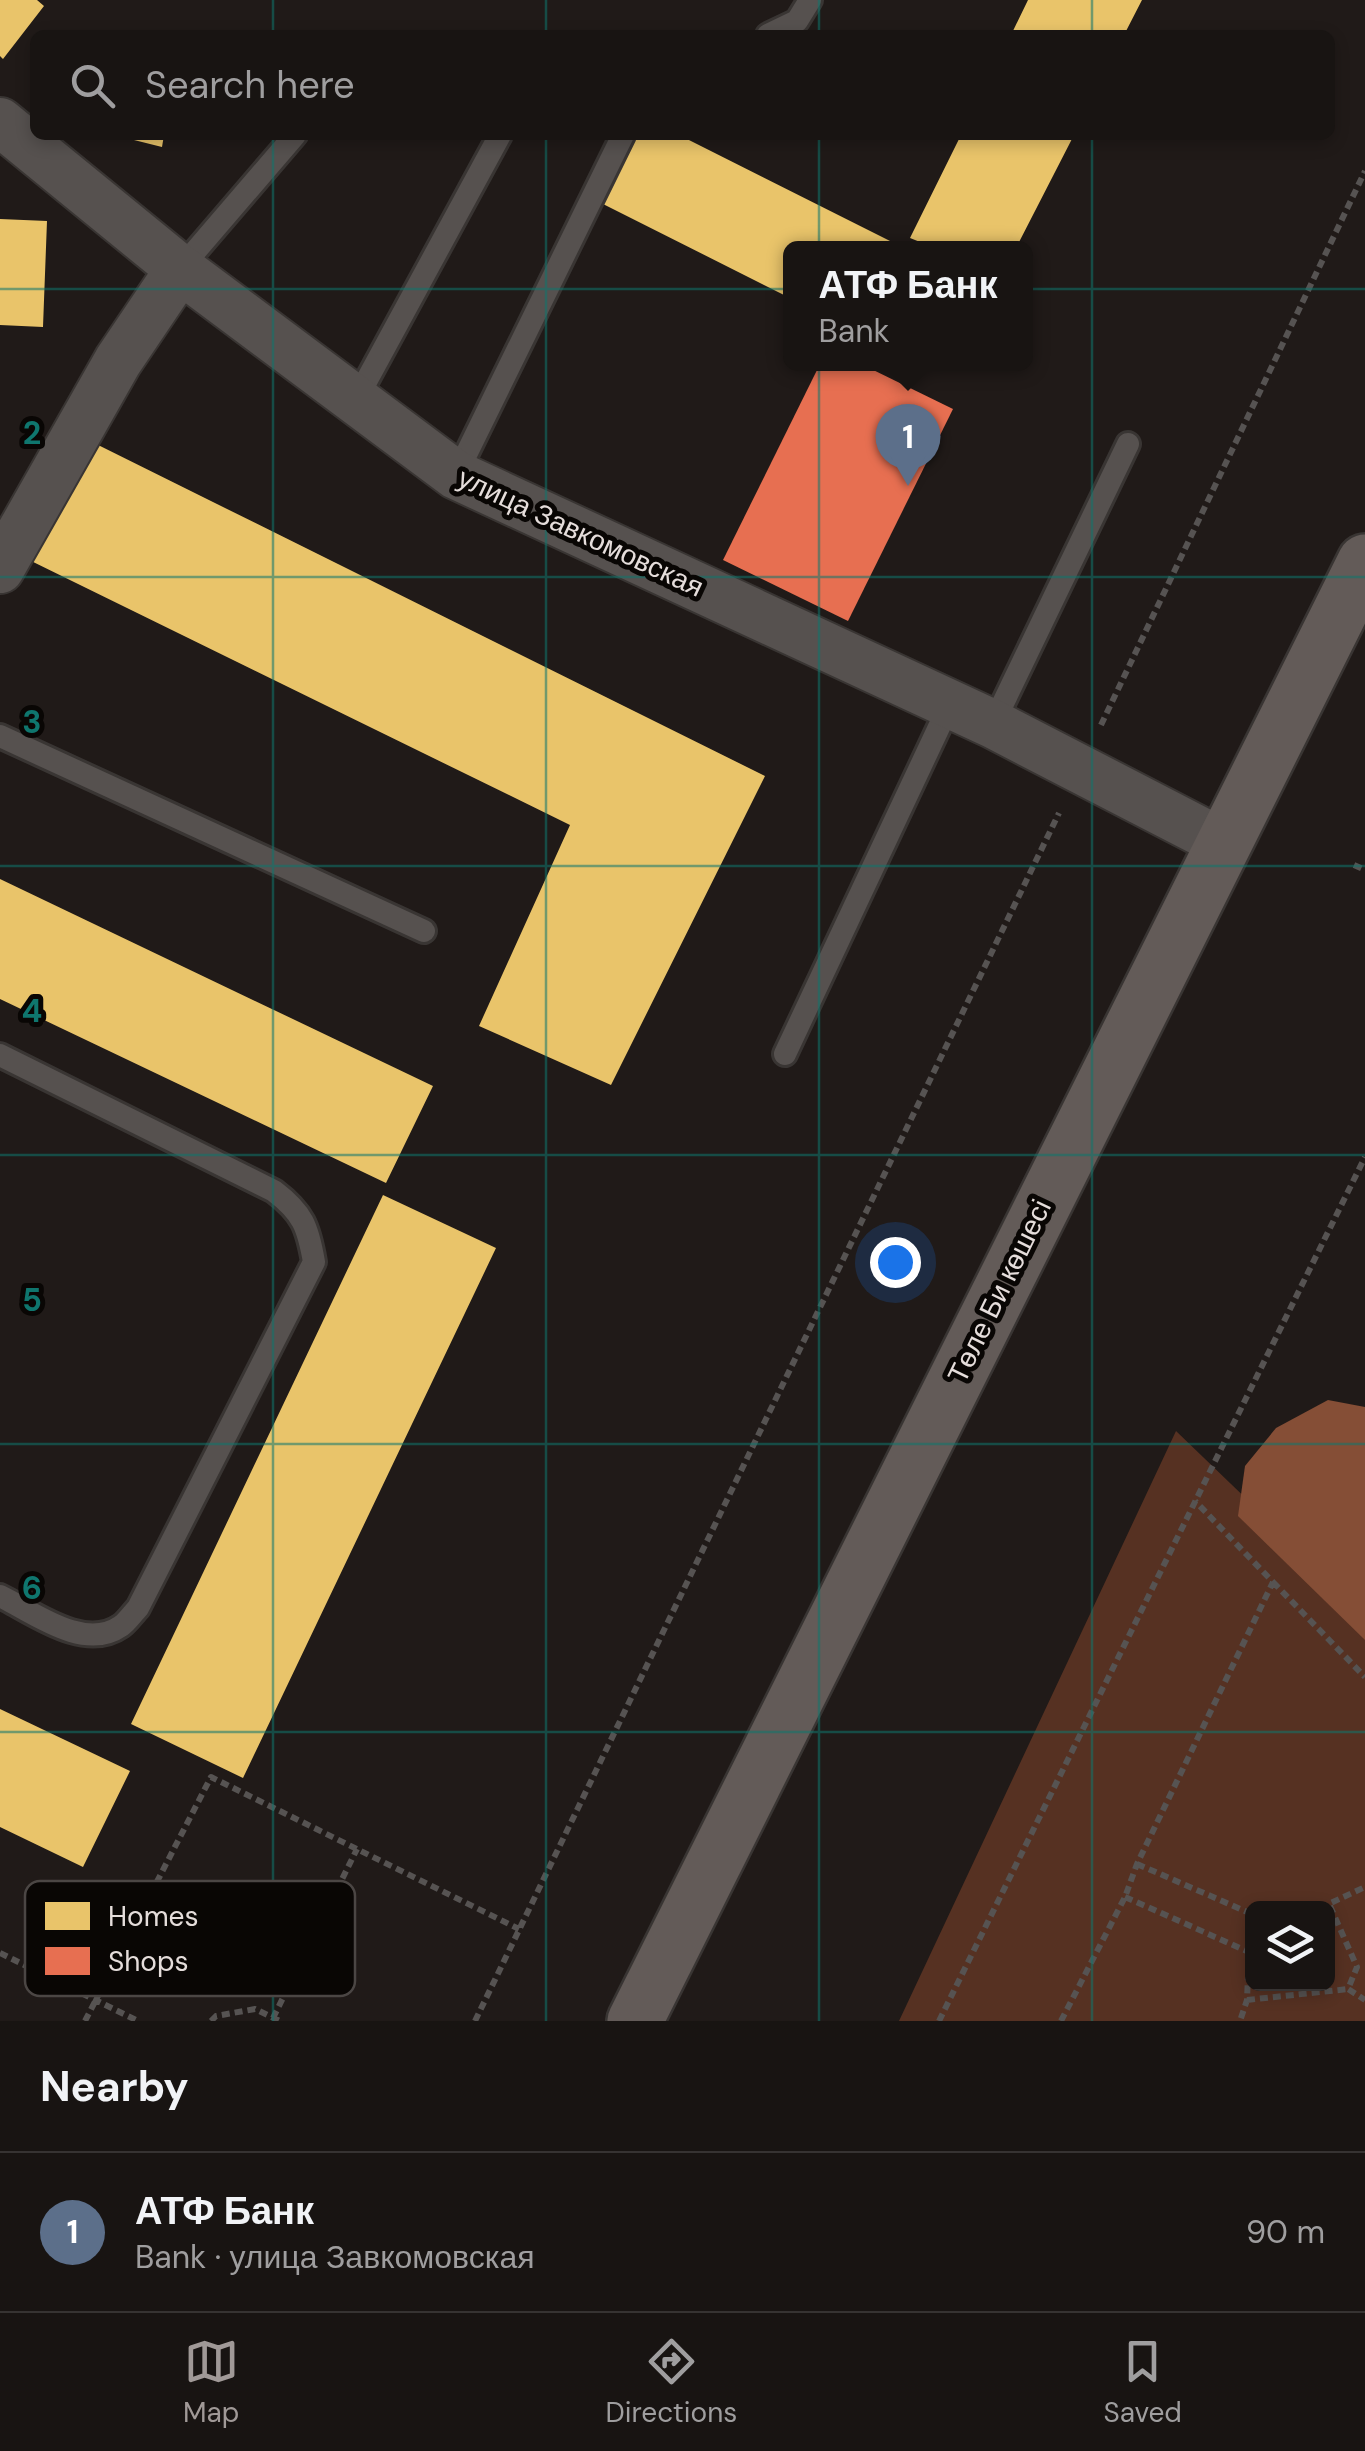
<!DOCTYPE html>
<html lang="en">
<head>
<meta charset="utf-8">
<style>
  body { margin:0; font-family:"DM Sans",sans-serif; background:#211d1b; color:#f1f3f6 }
  .controls { position:absolute; right:30px; bottom:30px; display:grid; overflow:hidden; border-radius:15px; box-shadow:0 5px 15px #0003 }
  .controls button { width:90px; height:90px; display:grid; place-items:center; padding:0; border:0; border-bottom:2px solid #363332; background:#181412; color:#f1f3f6; font:50px sans-serif }
  .you { position:absolute; left:895px; top:1262px; width:35px; height:35px; margin:-25px; border:8px solid #fff; border-radius:50%; background:#1a73e8; box-shadow:0 0 0 15px #1a73e833 }
  .badge { display:grid; place-items:center; width:65px; height:65px; border-radius:50%; background:#a09997; color:#fff; font-size:32px; font-weight:700 }
  .pin { position:absolute; translate:-50% -82px; filter:drop-shadow(0 2px 5px #0008) }
  .pin::after { content:''; position:absolute; top:52px; width:35px; height:30px; background:inherit; clip-path:polygon(0 0,100% 0,50% 100%) }
  .popup { position:absolute; left:783px; top:241px; width:250px; height:130px; box-sizing:border-box; display:grid; place-content:center; border-radius:15px; background:#181412; filter:drop-shadow(0 2px 8px #0005); font-size:32px; white-space:nowrap; color:#9f9e9f }
  .popup b { font-size:38px; color:#f1f3f6 }
  .popup::after { content:''; position:absolute; left:50%; top:100%; margin-left:-20px; border:20px solid transparent; border-top-color:#181412 }
  .list { margin:0; padding:0; list-style:none }
  h2 { display:flex; justify-content:space-between; align-items:center; height:130px; margin:0; padding:0 40px; font-size:42px }
  h2 small { font-size:32px; font-weight:400; color:#9f9e9f }
  .list li { display:grid; grid-template-columns:65px 1fr auto; gap:30px; align-items:center; box-sizing:border-box; height:160px; padding:0 40px; border-top:2px solid #363332 }
  .list b { display:block; font-size:38px; white-space:nowrap }
  .list p { margin:0; font-size:32px; white-space:nowrap; color:#9f9e9f }
  .list em { font-size:32px; font-style:normal; color:#9f9e9f }
  .icon { flex:none; width:55px; height:55px; fill:none; stroke:currentColor; stroke-width:2; stroke-linecap:round; stroke-linejoin:round }
  .map { position:relative; flex:none; width:1365px; height:2021px; overflow:hidden }
  .search { position:absolute; background:#181412; box-shadow:0 5px 15px #0003; left:30px; right:30px; top:30px; height:110px; display:flex; align-items:center; gap:25px; box-sizing:border-box; padding:0 35px; border-radius:15px; color:#9f9e9f; font-size:38px }
  .sheet { height:290px; background:#181412 }
  nav { display:flex; justify-content:space-around; align-items:center; box-sizing:border-box; height:140px; border-top:2px solid #363332; background:#181412; font-size:28px; color:#9f9e9f }
  nav a { display:grid; justify-items:center; gap:5px }
  nav .on { color:#a09997 }
  .map>svg:first-child { display:block }
</style>
</head>
<body>
<div class="map">
<svg width="1365" height="2021" viewBox="0 0 1365 2021">
  <rect width="100%" height="100%" fill="#201a18"/>
  <path fill="#563122" fill-rule="evenodd" d="M 1176,1431 L 1365,1613 L 1365,2021 L 899,2021 ZM 1252,1908 L 1328,1908 L 1328,1984 L 1252,1984 Z"/>
  <path fill="#854e36" d="M 1328,1400 L 1365,1407 L 1365,1640 L 1238,1516 L 1245,1466 L 1276,1428 Z"/>
  <path fill="#e9c46a" d="M 0,0 L 37,0 L 44,6 L 3,59 L 0,56 Z
    M 1028,0 L 1142,0 L 1124,35 L 1011,35 Z
    M 114,135 L 164,135 L 162,147 Z
    M 636,135 L 679,135 L 904,248 L 790,248 L 790,298 L 601,203 Z
    M 961,135 L 1074,135 L 1016,248 L 935,248 L 910,238 Z
    M 0,219 L 47,221 L 43,327 L 0,325 Z
    M 80,436 L 765,776 L 611,1085 L 479,1026 L 570,825 L 23,557 Z
    M 0,879 L 433,1086 L 386,1183 L 0,999 Z
    M 383,1195 L 496,1248 L 243,1778 L 131,1724 Z
    M 0,1709 L 130,1771 L 83,1867 L 0,1827 Z"/>
  <path fill="#e76f51" d="M 820,364 L 861,364 L 953,409 L 848,621 L 723,560 Z"/>
  <g fill="none" stroke-linecap="round" stroke-linejoin="round">
    <g stroke="#393533" stroke-width="28">
      <path id="service" d="M 768,35 L 797,21 L 810,0
        M 180,269 L 295,135
        M 356,400 L 500,135
        M 456,475 L 623,135
        M 993,724 L 1128,444
        M 0,736 L 424,931
        M 785,1054 L 949,706
        M 0,1055 L 274,1191 C 303,1213 308,1227 314,1262 L 138,1608 C 133,1613 127,1622 121,1626 C 84,1652 33,1612 0,1596"/>
    </g>
    <g stroke="#393533" stroke-width="52">
      <path id="minor" d="M 0,122 L 180,269 L 456,475 L 993,724 L 1223,843
        M 0,569 L 118,361 L 180,269"/>
    </g>
    <g stroke="#393533" stroke-width="60">
      <path id="primary" d="M 635,2021 L 1365,562"/>
    </g>
    <path stroke="#565352" stroke-width="6" stroke-dasharray="8 5" stroke-linecap="butt" d="M 1101,725 L 1365,171
      M 1354,865 L 1365,870
      M 1273,1582 L 1365,1677
      M 1137,1864 L 1252,1914
      M 1125,1897 L 1249,1952 L 1247,2000 L 1240,2021
      M 1330,1906 L 1357,1967 L 1348,1989 L 1365,2000
      M 1320,1908 L 1365,1887
      M 0,1953 L 138,2021
      M 1247,2000 L 1348,1989
      M 273,2018 L 357,1849
      M 85,2021 L 211,1777 L 519,1929
      M 211,2021 L 216,2016 L 255,2009 L 280,2021
      M 475,2021 L 1059,813
      M 939,2021 L 1365,1157
      M 1061,2021 L 1125,1897 L 1137,1864 L 1273,1582 L 1195,1501"/>
    <use href="#service" stroke="#56514f" stroke-width="22"/>
    <use href="#minor" stroke="#56514f" stroke-width="48"/>
    <use href="#primary" stroke="#635b58" stroke-width="55"/>
  </g>
  <path fill="none" stroke="#0f766e" stroke-width="2.5" stroke-opacity="0.55" d="M 273,0 L 273,35M 546,0 L 546,35M 819,0 L 819,35M 1092,0 L 1092,35M 273,135 L 273,2021M 546,135 L 546,2021M 819,135 L 819,2021M 1092,135 L 1092,2021M 0,289 L 1365,289M 0,577 L 1365,577M 0,866 L 1365,866M 0,1155 L 1365,1155M 0,1444 L 1365,1444M 0,1732 L 1365,1732"/>
  <g text-anchor="middle" stroke-width="10" stroke-linejoin="round" paint-order="stroke">
    <g font-size="28" fill="#e5dddb" stroke="#090604">
      <text transform="translate(581 532) rotate(25)" y="10">улица Завкомовская</text>
      <text transform="translate(999 1291) rotate(-64)" y="10">Төле Би көшесі</text>
    </g>
  </g>
  <rect x="25" y="1881" width="330" height="115" rx="15" fill="#090604" stroke="#4b4644" stroke-width="2.5"/>
  <rect x="45" y="1902" width="45" height="28" fill="#e9c46a"/>
  <rect x="45" y="1947" width="45" height="28" fill="#e76f51"/>
  <g font-size="28" fill="#e5dddb">
    <text x="108" y="1926">Homes</text>
    <text x="108" y="1971">Shops</text>
  </g>
  <g font-size="32" text-anchor="middle" font-weight="bold" fill="#0f766e" stroke="#090604" stroke-width="10" stroke-linejoin="round" paint-order="stroke">
    <text x="32" y="444">2</text>
    <text x="32" y="733">3</text>
    <text x="32" y="1022">4</text>
    <text x="32" y="1311">5</text>
    <text x="32" y="1599">6</text>
  </g>
</svg>
<div class="controls">
<button><svg class="icon" aria-label="layers" viewBox="0 0 24 24"><path d="M12 4l9 5-9 5-9-5zM3 14l9 5 9-5"/></svg></button>
</div>
<div class="you"></div>
<div class="pin badge" style="left:908px;top:486px;background:#5c6f8a">1</div>
<div class="popup"><b>АТФ Банк</b>Bank</div>
<div class="search"><svg class="icon" aria-label="search" viewBox="0 0 24 24"><circle cx="10" cy="10" r="6"/><path d="M15 15l6 6"/></svg>Search here</div>
</div>
<section class="sheet">
<h2>Nearby<small></small></h2>
<ul class="list">
<li><span class="badge" style="background:#5c6f8a">1</span><div><b>АТФ Банк</b><p>Bank · улица Завкомовская</p></div><em>90 m</em></li>
</ul>
</section>
<nav>
<a class="on"><svg class="icon" aria-label="map" viewBox="0 0 24 24"><path d="M3 6l6-2 6 2 6-2v14l-6 2-6-2-6 2zM9 4v14M15 6v14"/></svg>Map</a>
<a><svg class="icon" aria-label="directions" viewBox="0 0 24 24"><path d="M12 3l9 9-9 9-9-9zM9 14v-3h6M13 9l2 2-2 2"/></svg>Directions</a>
<a><svg class="icon" aria-label="saved" viewBox="0 0 24 24"><path d="M7 4h10v16l-5-4-5 4z"/></svg>Saved</a>
</nav>
</body>
</html>
